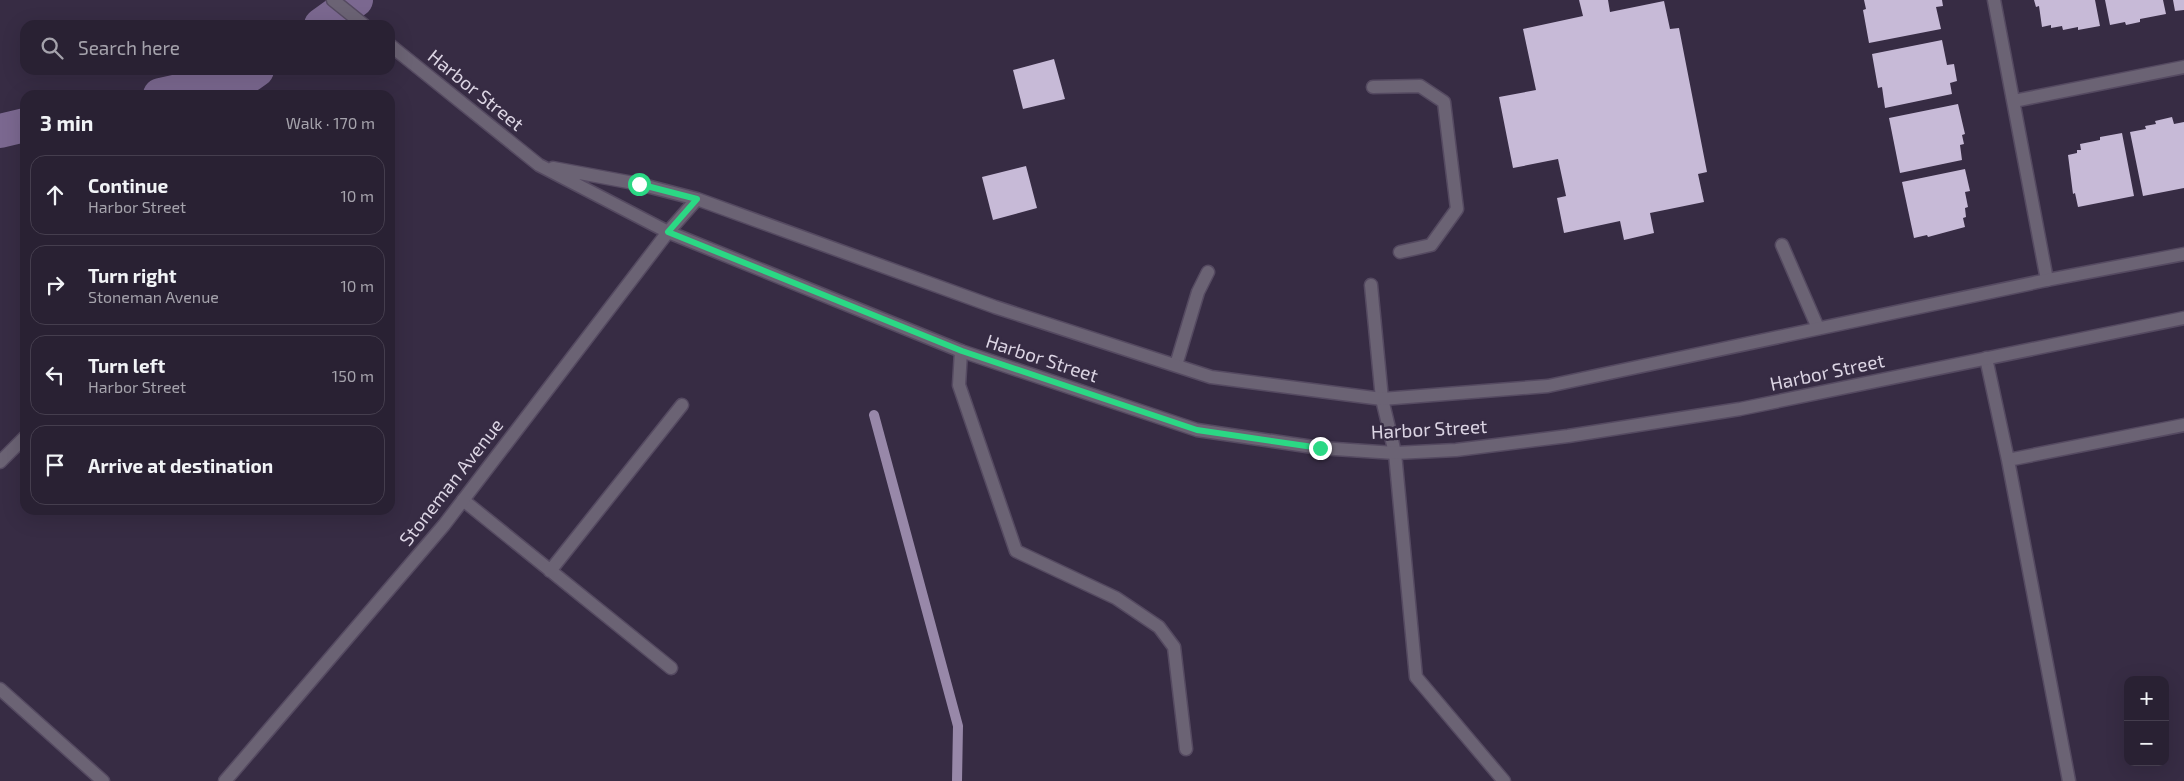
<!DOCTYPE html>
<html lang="en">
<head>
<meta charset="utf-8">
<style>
  body { margin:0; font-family:"Exo 2",sans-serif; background:#31293b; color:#f1f3f6 }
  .controls { position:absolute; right:15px; bottom:15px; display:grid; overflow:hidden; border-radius:10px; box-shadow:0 5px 20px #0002 }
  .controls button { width:45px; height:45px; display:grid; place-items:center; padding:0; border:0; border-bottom:1px solid #453e4e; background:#292133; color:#f1f3f6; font:25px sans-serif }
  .stop { position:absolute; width:15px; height:15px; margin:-11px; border:4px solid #2bd884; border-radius:50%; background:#fff }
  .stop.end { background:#2bd884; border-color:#fff; box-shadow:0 1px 5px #0008 }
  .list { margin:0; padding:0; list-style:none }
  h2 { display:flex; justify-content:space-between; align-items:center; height:65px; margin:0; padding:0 20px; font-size:21px }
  h2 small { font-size:16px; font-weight:400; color:#a5a3ac }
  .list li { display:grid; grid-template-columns:32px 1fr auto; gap:15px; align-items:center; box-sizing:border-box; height:80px; margin:0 10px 10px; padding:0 10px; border:1px solid #453e4e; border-radius:15px }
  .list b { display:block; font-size:19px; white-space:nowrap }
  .list p { margin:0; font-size:16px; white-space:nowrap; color:#a5a3ac }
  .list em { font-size:16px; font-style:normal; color:#a5a3ac }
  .icon { flex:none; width:28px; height:28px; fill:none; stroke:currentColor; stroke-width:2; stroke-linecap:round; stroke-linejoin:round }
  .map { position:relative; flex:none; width:2184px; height:781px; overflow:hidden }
  .search { position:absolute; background:#292133; box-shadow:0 5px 20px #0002; left:20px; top:20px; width:375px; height:55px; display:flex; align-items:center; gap:12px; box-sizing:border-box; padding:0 18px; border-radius:15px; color:#a5a3ac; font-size:19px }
  .panel { position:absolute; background:#292133; box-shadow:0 5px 20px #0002; left:20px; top:90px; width:375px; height:425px; border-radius:15px }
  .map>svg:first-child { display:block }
</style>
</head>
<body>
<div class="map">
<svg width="2184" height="781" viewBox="0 0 2184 781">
  <rect width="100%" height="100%" fill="#372c44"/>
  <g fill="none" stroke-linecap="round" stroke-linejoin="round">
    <path stroke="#9888a9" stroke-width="10" d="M 874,415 L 958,726 L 957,781"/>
    <path stroke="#7b6890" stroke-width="34" d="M 321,25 L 356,0
      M 160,95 L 250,75 L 257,70
      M 0,131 L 25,125"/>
  </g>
  <path fill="#c7bad7" d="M 1579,0 L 1608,0 L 1610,12 L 1664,1 L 1670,29 L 1679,28 L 1707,172 L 1698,174 L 1704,202 L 1650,213 L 1654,233 L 1624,240 L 1620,221 L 1564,233 L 1557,198 L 1566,196 L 1558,159 L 1513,168 L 1499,97 L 1536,90 L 1523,29 L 1583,16 Z
    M 1864,0 L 1942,0 L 1943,6 L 1936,7 L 1941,29 L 1869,43 L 1863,10 L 1866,9 Z
    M 2034,0 L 2095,0 L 2100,26 L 2078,30 L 2078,27 L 2063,30 L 2062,26 L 2051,28 L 2051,25 L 2042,27 L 2039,6 L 2036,7 Z
    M 2105,0 L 2163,0 L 2166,14 L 2140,19 L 2140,22 L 2126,25 L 2125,22 L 2110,25 Z
    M 2173,0 L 2184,0 L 2184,10 L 2175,11 Z
    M 1942,40 L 1947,65 L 1954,64 L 1957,81 L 1950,83 L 1952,94 L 1885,108 L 1882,87 L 1878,88 L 1872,54 Z
    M 1054,59 L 1065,99 L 1023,109 L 1013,70 Z
    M 1958,104 L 1965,134 L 1962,135 L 1964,144 L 1960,145 L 1962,160 L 1900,173 L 1889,118 Z
    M 2172,117 L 2174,124 L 2184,122 L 2184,188 L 2143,196 L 2130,132 L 2146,129 L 2145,126 L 2156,124 L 2155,121 Z
    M 2122,133 L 2134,196 L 2078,207 L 2075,193 L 2073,194 L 2068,155 L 2077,153 L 2077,150 L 2081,150 L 2080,144 L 2100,140 L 2100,137 Z
    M 1026,166 L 1037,208 L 993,220 L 982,177 Z
    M 1965,169 L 1970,191 L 1965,192 L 1968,207 L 1965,208 L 1966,217 L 1963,218 L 1965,227 L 1928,237 L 1927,235 L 1914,238 L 1902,182 Z"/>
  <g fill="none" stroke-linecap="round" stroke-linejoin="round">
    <g stroke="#554a61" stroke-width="15">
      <path id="service" d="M 1994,0 L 2047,280
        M 1373,87 L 1420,86 L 1444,102 L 1457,209 L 1431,245 L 1400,252
        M 2014,101 L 2184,67
        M 1782,245 L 1818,328
        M 1371,285 L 1382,399 L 1395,453 L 1416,677 L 1504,781
        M 961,351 L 959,385 L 1016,551 L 1116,598 L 1159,627 L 1174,647 L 1186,749
        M 1986,358 L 2008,460 L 2069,781
        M 1176,365 L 1198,292 L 1208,272
        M 2008,460 L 2184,425
        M 463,500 L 671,668
        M 550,571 L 682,405"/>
    </g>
    <g stroke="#554a61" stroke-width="15">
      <path id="minor" d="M 0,462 L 25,437
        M 0,689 L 103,781"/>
    </g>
    <g stroke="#554a61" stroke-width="15">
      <path id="tertiary" d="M 333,0 L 364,25
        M 390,45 L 539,165 L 668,232 L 961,351 L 1197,430 L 1320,448 L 1395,453 L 1456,450 L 1568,436 L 1740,409 L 2184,318
        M 553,168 L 639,184 L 697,199 L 995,307 L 1211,377 L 1382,399 L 1548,386 L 2047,280 L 2184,254
        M 225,781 L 444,525 L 668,232 L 697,199"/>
    </g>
    <use href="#service" stroke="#6b6374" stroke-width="12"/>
    <use href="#minor" stroke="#6b6374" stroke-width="12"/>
    <use href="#tertiary" stroke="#6b6374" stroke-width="12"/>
  </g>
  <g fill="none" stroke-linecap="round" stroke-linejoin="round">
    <path stroke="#2bd884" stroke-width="6" d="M 639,184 L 697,199 L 668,232 L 962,351 L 1197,430 L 1320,448"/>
  </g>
  <g text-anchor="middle" stroke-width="5" stroke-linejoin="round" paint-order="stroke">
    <g font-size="19" fill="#dbd4e3" stroke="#372c44">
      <text transform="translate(476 90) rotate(39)" y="7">Harbor Street</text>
      <text transform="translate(1042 358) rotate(18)" y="7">Harbor Street</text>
      <text transform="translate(1827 372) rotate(-12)" y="7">Harbor Street</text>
      <text transform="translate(1429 429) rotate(-3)" y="7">Harbor Street</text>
      <text transform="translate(451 482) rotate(-52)" y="7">Stoneman Avenue</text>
    </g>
  </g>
</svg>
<div class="controls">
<button>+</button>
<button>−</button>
</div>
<div class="stop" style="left:639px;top:184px"></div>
<div class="stop end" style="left:1320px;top:448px"></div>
<div class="search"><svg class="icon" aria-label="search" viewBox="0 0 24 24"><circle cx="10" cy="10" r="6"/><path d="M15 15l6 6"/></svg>Search here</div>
<section class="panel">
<h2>3 min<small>Walk · 170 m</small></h2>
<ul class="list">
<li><svg class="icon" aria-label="ahead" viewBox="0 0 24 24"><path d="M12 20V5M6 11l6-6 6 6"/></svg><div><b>Continue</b><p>Harbor Street</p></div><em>10 m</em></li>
<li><svg class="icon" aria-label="right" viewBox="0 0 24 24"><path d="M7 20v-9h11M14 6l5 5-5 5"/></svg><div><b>Turn right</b><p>Stoneman Avenue</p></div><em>10 m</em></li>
<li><svg class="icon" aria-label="left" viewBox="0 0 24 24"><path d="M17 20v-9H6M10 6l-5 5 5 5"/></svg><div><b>Turn left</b><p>Harbor Street</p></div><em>150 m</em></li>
<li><svg class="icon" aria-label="arrive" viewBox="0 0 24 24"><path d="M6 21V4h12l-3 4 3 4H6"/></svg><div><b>Arrive at destination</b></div></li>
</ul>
</section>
</div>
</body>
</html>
